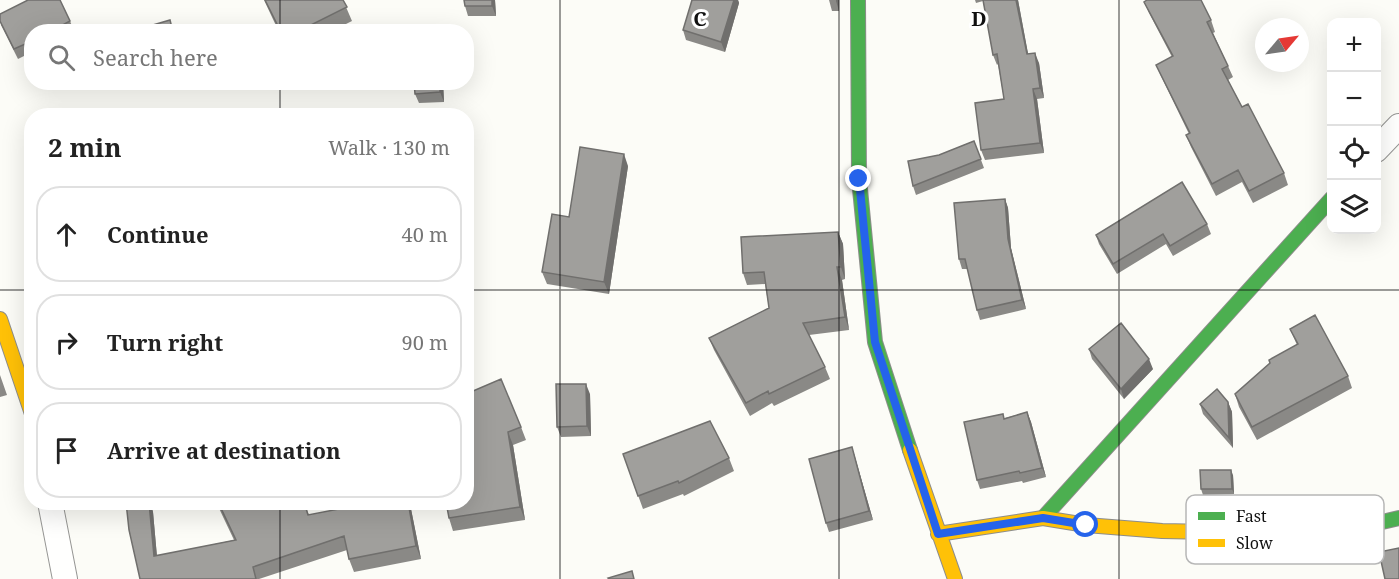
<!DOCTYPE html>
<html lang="en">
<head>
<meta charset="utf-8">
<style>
  body { margin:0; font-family:"Noto Serif",serif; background:#f6f6f6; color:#222 }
  .controls { position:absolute; right:18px; top:18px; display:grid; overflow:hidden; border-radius:12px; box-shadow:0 6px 24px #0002 }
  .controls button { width:54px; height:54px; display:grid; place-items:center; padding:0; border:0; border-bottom:2px solid #e0e0e0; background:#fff; color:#222; font:30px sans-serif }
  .compass { position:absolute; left:1255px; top:18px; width:54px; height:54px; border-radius:50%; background:#fff; box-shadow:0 6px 24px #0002; rotate:61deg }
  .stop { position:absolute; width:18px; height:18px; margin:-14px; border:4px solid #2563eb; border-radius:50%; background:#fff }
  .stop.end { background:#2563eb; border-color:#fff; box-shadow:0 2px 6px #0008 }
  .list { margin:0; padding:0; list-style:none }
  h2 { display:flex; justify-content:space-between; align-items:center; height:78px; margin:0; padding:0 24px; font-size:26px }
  h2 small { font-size:20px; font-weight:400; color:#767676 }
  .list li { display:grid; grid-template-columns:39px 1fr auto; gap:18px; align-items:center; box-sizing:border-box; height:96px; margin:0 12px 12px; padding:0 12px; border:2px solid #e0e0e0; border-radius:24px }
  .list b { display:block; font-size:22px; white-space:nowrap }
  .list em { font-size:20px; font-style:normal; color:#767676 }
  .icon { flex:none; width:33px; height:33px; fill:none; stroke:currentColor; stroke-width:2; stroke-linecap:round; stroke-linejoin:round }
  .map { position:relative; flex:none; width:1399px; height:579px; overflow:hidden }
  .search { position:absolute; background:#fff; box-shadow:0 6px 24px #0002; left:24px; top:24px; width:450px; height:66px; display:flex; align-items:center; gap:15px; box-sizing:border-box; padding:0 21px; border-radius:24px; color:#767676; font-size:22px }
  .panel { position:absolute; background:#fff; box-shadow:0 6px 24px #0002; left:24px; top:108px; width:450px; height:402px; border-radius:24px }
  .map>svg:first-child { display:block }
</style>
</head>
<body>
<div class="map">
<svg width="1399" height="579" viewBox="0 0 1399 579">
  <rect width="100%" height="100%" fill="#fcfcf7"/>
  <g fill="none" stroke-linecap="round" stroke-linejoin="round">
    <g stroke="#969694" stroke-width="26">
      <path id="street" d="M 1376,150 L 1399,126
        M 50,502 L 65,579"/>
    </g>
    <g stroke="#8d8d8b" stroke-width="16">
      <path id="fast" d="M 858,0 L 859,179 L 875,342 L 910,450
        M 1043,518 L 1332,198
        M 1316,530 L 1382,522 L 1399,518"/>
    </g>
    <g stroke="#8d8d8b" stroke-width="16">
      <path id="slow" d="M 0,319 L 32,414
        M 910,450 L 955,579
        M 938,534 L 1043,518 L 1086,525 L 1162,531 L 1263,533 L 1316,530"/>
    </g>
    <use href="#street" stroke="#fffffe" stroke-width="24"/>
    <use href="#fast" stroke="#4caf50" stroke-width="14"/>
    <use href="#slow" stroke="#ffc107" stroke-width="14"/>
  </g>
  <path fill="#8a8986" d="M 264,0 L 343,0 L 352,21 L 330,32 L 279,32 Z
    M 464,0 L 495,0 L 496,16 L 468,16 L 465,6 Z
    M 692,0 L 738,0 L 739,3 L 725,52 L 686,40 L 683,30 Z
    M 829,0 L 839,0 L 839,11 L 832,11 Z
    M 975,0 L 1018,0 L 1028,54 L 1039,63 L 1044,98 L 1037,99 L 1044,153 L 985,160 L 981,150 L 1004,99 L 998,64 L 997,65 L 993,55 L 983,1 L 976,3 Z
    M 1144,2 L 1211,20 L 1215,32 L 1213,33 L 1233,77 L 1228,80 L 1242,107 L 1284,173 L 1288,185 L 1253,203 L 1242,182 L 1216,196 L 1191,147 L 1186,135 L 1189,134 L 1161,76 L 1156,65 L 1172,57 L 1149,13 Z
    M 0,14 L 70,21 L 74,31 L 32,32 L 32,52 L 18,59 L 1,25 Z
    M 117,82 L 140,82 L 120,88 Z
    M 443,82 L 444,102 L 419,103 L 415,94 Z
    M 974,141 L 984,168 L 916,195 L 913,186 L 939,155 Z
    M 628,166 L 609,294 L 547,284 L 542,272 L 569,217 Z
    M 1005,199 L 1008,208 L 1011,248 L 1026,309 L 980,320 L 977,310 L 968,269 L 962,269 L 959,259 Z
    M 1207,224 L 1211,234 L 1173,256 L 1166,244 L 1117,274 L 1099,244 L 1096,235 Z
    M 838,232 L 843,244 L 845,279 L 842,280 L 849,330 L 809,335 L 825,367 L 830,379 L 774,406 L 772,403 L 750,416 L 714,350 L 709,338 L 769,308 L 765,284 L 747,285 L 743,273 Z
    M 1290,329 L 1348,376 L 1352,388 L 1257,440 L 1239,407 L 1235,394 L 1270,363 L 1269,360 L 1297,345 Z
    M 1089,349 L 1153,369 L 1124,399 L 1092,359 Z
    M 0,375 L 7,395 L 0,397 Z
    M 466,394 L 521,427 L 526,440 L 513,445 L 525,520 L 453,531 L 449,518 Z
    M 590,394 L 591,436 L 561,437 L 557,427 Z
    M 1228,402 L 1232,412 L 1233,448 L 1203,414 L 1200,404 Z
    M 1027,412 L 1031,422 L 1046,477 L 1023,483 L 1022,481 L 980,489 L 977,480 L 1005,418 Z
    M 852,447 L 873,520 L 829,532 L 826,523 Z
    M 623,454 L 729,458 L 734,471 L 684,496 L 683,494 L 643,509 Z
    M 1233,475 L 1234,494 L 1203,495 L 1201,489 Z
    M 126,502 L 150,502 L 153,512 L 157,556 L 234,540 L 216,502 L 304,502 L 309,515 L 411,509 L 421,559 L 354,572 L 349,559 L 347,550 L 259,579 L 140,579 Z"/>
  <path fill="#706f6d" d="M 492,0 L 495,0 L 496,16 L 492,6 Z
    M 734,0 L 738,0 L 739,3 L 725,52 L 721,42 Z
    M 836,0 L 839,0 L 839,11 L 836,1 Z
    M 1016,0 L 1018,0 L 1030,64 L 1027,54 Z
    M 1035,53 L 1039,63 L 1044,98 L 1040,88 Z
    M 440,82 L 443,82 L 444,102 L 440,92 Z
    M 1033,89 L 1037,99 L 1044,153 L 1040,143 Z
    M 624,154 L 628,166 L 609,294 L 604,282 Z
    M 1005,199 L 1008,208 L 1011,248 L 1026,309 L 1022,300 L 1008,239 Z
    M 838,232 L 843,244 L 845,279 L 841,267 Z
    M 837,267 L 842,280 L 849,330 L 845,317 Z
    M 1149,359 L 1153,369 L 1124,399 L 1121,389 Z
    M 586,384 L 590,394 L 591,436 L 587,426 Z
    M 1228,402 L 1232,412 L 1233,448 L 1229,438 Z
    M 1027,412 L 1031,422 L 1046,477 L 1042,468 Z
    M 508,432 L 513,445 L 525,520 L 520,507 Z
    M 852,447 L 855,457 L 873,520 L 869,511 Z
    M 1231,470 L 1233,475 L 1234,494 L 1232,489 Z
    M 149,502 L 150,502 L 153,512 L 158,569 L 154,556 Z
    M 408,502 L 409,502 L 411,509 L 421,559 L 416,546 Z"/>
  <path fill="#a09f9c" stroke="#706f6d" stroke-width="1.5" d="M 28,0 L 60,0 L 70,21 L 50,32 L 32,32 L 32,41 L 14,49 L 0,21 L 0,14 Z
    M 265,0 L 343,0 L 347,7 L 297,32 L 281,32 Z
    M 464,0 L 492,0 L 492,6 L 465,6 Z
    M 692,0 L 734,0 L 721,42 L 683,30 Z
    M 983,0 L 1016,0 L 1027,54 L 1035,53 L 1040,88 L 1033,89 L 1040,143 L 981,150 L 975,103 L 1004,99 L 997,54 L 993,55 Z
    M 1147,0 L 1201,0 L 1211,20 L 1207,22 L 1228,66 L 1222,69 L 1242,107 L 1248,104 L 1284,173 L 1249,191 L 1238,170 L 1212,184 L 1186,135 L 1190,133 L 1156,65 L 1173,56 L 1144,2 Z
    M 170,20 L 173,32 L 129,32 Z
    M 414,82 L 440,82 L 440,92 L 415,94 Z
    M 974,141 L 981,159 L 913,186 L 908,161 L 939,155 Z
    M 580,147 L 624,154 L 604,282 L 542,272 L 552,214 L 569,217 Z
    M 1182,182 L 1207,224 L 1170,246 L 1163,234 L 1113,264 L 1096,235 Z
    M 1005,199 L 1008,239 L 1022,300 L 977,310 L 965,259 L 959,259 L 954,203 Z
    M 838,232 L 841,267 L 837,267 L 845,317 L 803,323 L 825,367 L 769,394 L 768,391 L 746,403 L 709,338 L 769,308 L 764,272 L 743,273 L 741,237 Z
    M 1315,315 L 1348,376 L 1252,427 L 1235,394 L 1270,363 L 1269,360 L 1298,344 L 1290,329 Z
    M 1121,323 L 1149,359 L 1121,389 L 1089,349 Z
    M 501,379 L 521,427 L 508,432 L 520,507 L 449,518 L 446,502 L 466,502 L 466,394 Z
    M 556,384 L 586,384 L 587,426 L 557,427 Z
    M 1217,389 L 1228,402 L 1229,438 L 1200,404 Z
    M 1027,412 L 1042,468 L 1020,473 L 1019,471 L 977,480 L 964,422 L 1003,414 L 1004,419 Z
    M 710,421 L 729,458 L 679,483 L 678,481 L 638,496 L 623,454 Z
    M 852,447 L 869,511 L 826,523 L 809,459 Z
    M 1200,470 L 1231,470 L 1232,489 L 1201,489 Z
    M 126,502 L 149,502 L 154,556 L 236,540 L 218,502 L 304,502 L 308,515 L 375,502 L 408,502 L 416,546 L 349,559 L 344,536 L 253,567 L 256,579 L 140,579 L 129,530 Z
    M 1399,548 L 1399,579 L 1385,579 L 1379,552 Z
    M 632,571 L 634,579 L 609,579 L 608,578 Z"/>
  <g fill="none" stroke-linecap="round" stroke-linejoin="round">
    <path stroke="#2563eb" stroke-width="8" d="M 859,179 L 875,342 L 938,534 L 1043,518 L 1086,525"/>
  </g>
  <path fill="none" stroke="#101010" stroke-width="1.5" stroke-opacity="0.55" d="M 280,0 L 280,32M 560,0 L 560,579M 839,0 L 839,579M 1119,0 L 1119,579M 280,82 L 280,116M 0,290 L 32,290M 466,290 L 1399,290M 280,502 L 280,579"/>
  <rect x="1186" y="495" width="198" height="69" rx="9" fill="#fff" stroke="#b7b7b7" stroke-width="1.5"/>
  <rect x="1198" y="512" width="27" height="8" fill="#4caf50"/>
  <rect x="1198" y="539" width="27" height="8" fill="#ffc107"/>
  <g font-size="16" fill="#101010">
    <text x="1236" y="522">Fast</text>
    <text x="1236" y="549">Slow</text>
  </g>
  <g font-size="20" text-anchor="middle" font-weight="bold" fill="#101010" stroke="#fff" stroke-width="6" stroke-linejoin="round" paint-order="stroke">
    <text x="700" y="26">C</text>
    <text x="979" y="26">D</text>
  </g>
</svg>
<div class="controls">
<button>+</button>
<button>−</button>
<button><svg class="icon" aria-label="locate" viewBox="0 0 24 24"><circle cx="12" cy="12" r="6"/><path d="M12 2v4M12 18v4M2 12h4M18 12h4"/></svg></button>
<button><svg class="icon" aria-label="layers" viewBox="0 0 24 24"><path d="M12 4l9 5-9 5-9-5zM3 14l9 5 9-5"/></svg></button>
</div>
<svg class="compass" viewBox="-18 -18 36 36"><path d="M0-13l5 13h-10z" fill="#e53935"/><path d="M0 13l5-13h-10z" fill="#767676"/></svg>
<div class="stop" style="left:1086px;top:525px"></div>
<div class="stop end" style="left:859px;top:179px"></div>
<div class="search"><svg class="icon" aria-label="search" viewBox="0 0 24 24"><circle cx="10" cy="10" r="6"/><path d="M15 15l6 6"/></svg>Search here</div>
<section class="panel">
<h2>2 min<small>Walk · 130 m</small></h2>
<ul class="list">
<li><svg class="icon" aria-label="ahead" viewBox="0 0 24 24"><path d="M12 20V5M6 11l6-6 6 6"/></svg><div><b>Continue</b></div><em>40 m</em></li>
<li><svg class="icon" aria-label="right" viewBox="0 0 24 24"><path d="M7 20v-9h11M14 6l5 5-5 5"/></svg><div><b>Turn right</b></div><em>90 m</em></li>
<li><svg class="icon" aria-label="arrive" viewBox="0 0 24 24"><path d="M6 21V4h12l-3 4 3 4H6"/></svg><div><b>Arrive at destination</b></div></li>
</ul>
</section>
</div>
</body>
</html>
